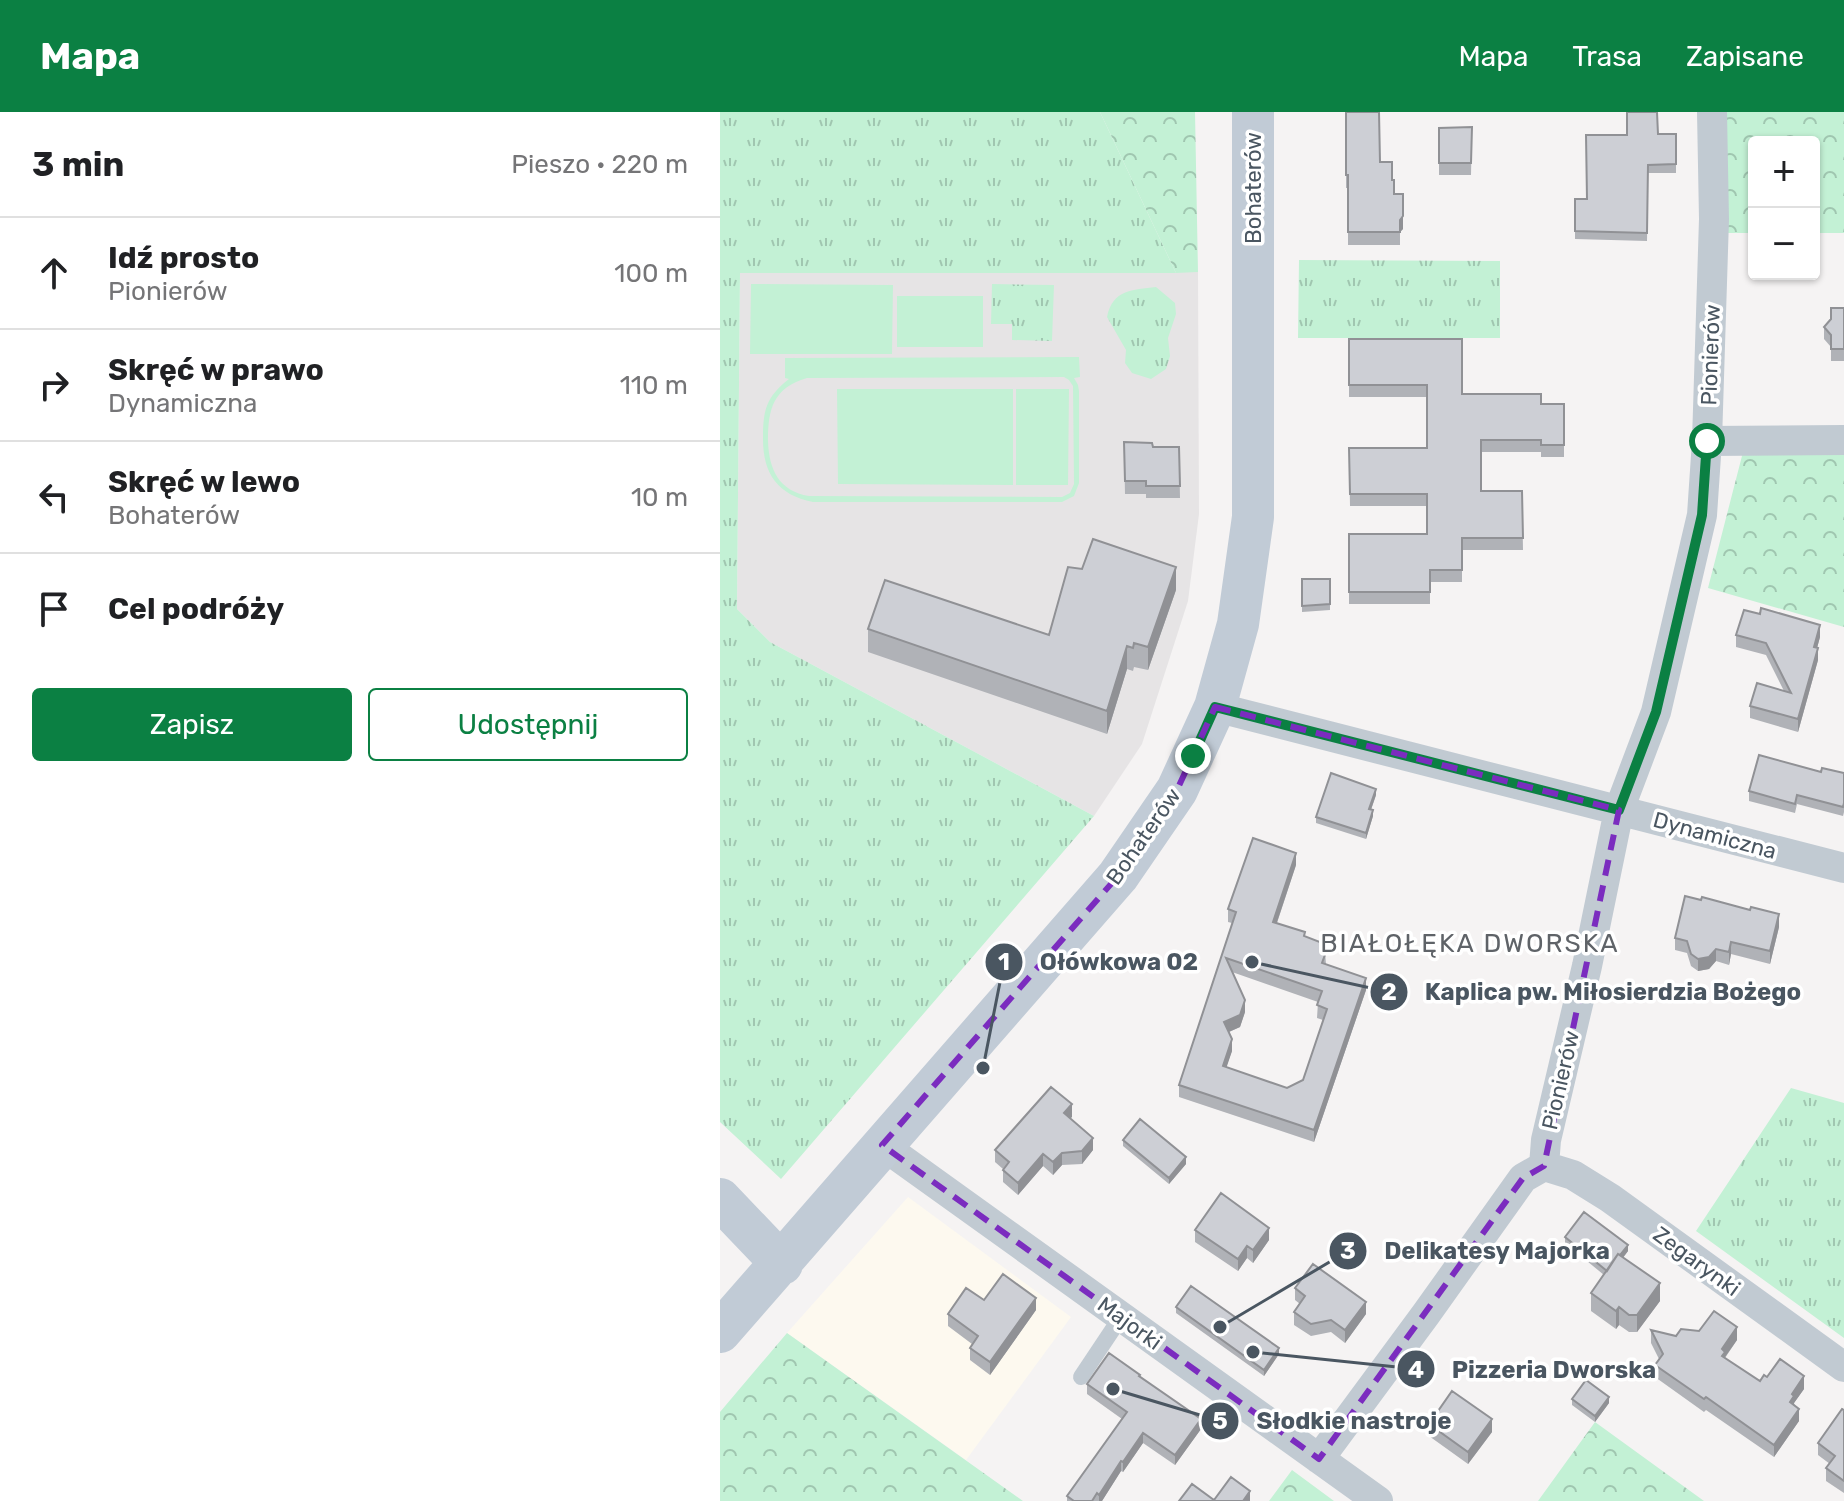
<!DOCTYPE html>
<html lang="pl">
<head>
<meta charset="utf-8">
<style>
  body { margin:0; font-family:Rubik,sans-serif; background:#f6f6f6; color:#202124 }
  .controls { position:absolute; right:24px; top:24px; display:grid; overflow:hidden; border-radius:8px; box-shadow:0 2px 6px #0004 }
  .controls button { width:72px; height:72px; display:grid; place-items:center; padding:0; border:0; border-bottom:2px solid #e0e0e0; background:#fff; color:#202124; font:40px sans-serif }
  .stop { position:absolute; width:24px; height:24px; margin:-18px; border:6px solid #0b8043; border-radius:50%; background:#fff }
  .stop.end { background:#0b8043; border-color:#fff; box-shadow:0 2px 8px #0008 }
  .list { margin:0; padding:0; list-style:none }
  h2 { display:flex; justify-content:space-between; align-items:center; height:104px; margin:0; padding:0 32px; font-size:34px }
  h2 small { font-size:26px; font-weight:400; color:#757577 }
  .list li { display:grid; grid-template-columns:52px 1fr auto; gap:24px; align-items:center; box-sizing:border-box; height:112px; padding:0 32px; border-top:2px solid #e0e0e0 }
  .list b { display:block; font-size:30px; white-space:nowrap }
  .list p { margin:0; font-size:26px; white-space:nowrap; color:#757577 }
  .list em { font-size:26px; font-style:normal; color:#757577 }
  .actions { display:flex; gap:16px; padding:24px 32px }
  .actions a { flex:1; padding:18px 0; border:2px solid #0b8043; border-radius:8px; text-align:center; font-size:28px; color:#0b8043 }
  .actions .main { background:#0b8043; color:#fff }
  .icon { flex:none; width:44px; height:44px; fill:none; stroke:currentColor; stroke-width:2; stroke-linecap:round; stroke-linejoin:round }
  .map { position:relative; flex:none; width:1124px; height:1389px; overflow:hidden }
  header { display:flex; align-items:center; gap:48px; box-sizing:border-box; height:112px; padding:0 40px; background:#0b8043; color:#fff }
  header strong { font-size:38px }
  nav { display:flex; gap:44px; margin-inline-start:auto; font-size:28px }
  main { display:flex }
  aside { flex:1; background:#fff }
  .map>svg:first-child { display:block }
</style>
</head>
<body>
<header>
<strong>Mapa</strong>
<nav><a>Mapa</a><a>Trasa</a><a>Zapisane</a></nav>
</header>
<main>
<aside>
<h2>3 min<small>Pieszo · 220 m</small></h2>
<ul class="list">
<li><svg class="icon" aria-label="ahead" viewBox="0 0 24 24"><path d="M12 20V5M6 11l6-6 6 6"/></svg><div><b>Idź prosto</b><p>Pionierów</p></div><em>100 m</em></li>
<li><svg class="icon" aria-label="right" viewBox="0 0 24 24"><path d="M7 20v-9h11M14 6l5 5-5 5"/></svg><div><b>Skręć w prawo</b><p>Dynamiczna</p></div><em>110 m</em></li>
<li><svg class="icon" aria-label="left" viewBox="0 0 24 24"><path d="M17 20v-9H6M10 6l-5 5 5 5"/></svg><div><b>Skręć w lewo</b><p>Bohaterów</p></div><em>10 m</em></li>
<li><svg class="icon" aria-label="arrive" viewBox="0 0 24 24"><path d="M6 21V4h12l-3 4 3 4H6"/></svg><div><b>Cel podróży</b></div></li>
</ul>
<div class="actions"><a class="main">Zapisz</a><a>Udostępnij</a></div>
</aside>
<div class="map">
<svg width="1124" height="1389" viewBox="0 0 1124 1389">
  <defs>
    <pattern id="grass-tufts" width="24" height="20" patternUnits="userSpaceOnUse" patternTransform="scale(2)"><rect width="24" height="20" fill="#c3f1d5"/><path d="M3 7l-1-3M5 7V3M7 7l1-3M15 17l-1-3M17 17v-4M19 17l1-3" fill="none" stroke="#a0c6b0"/></pattern>
    <pattern id="forest-crowns" width="20" height="18" patternUnits="userSpaceOnUse" patternTransform="scale(2)"><rect width="20" height="18" fill="#c3f1d5"/><path d="M2 6a3 3 0 1 1 6 0M12 15a3 3 0 1 1 6 0" fill="none" stroke="#a0c6b0"/></pattern>
  </defs>
  <rect width="100%" height="100%" fill="#f5f3f3"/>
  <path fill="#fdf9ef" d="M 188,1085 L 351,1205 L 246,1348 L 67,1221 Z"/>
  <path fill="#e6e4e5" d="M 478,160 L 479,402 L 468,489 L 422,632 L 374,704 L 50,530 L 17,497 L 20,161 Z"/>
  <path fill="url(#grass-tufts)" d="M 0,0 L 380,0 L 456,161 L 20,161 L 17,497 L 50,530 L 374,704 L 61,1067 L 0,1010 Z
    M 579,148 L 780,149 L 780,226 L 578,226 Z
    M 272,172 L 334,173 L 332,229 L 292,228 L 292,212 L 271,212 Z
    M 436,175 L 455,191 L 456,202 L 448,226 L 450,244 L 446,257 L 431,267 L 412,261 L 405,251 L 406,238 L 387,205 C 393,177 412,178 436,175 Z
    M 1071,976 L 1124,991 L 1124,1226 L 976,1119 Z"/>
  <path fill="url(#forest-crowns)" d="M 380,0 L 475,0 L 478,160 L 456,161 Z
    M 1003,0 L 1124,0 L 1124,121 L 1094,121 L 1094,30 L 1034,30 L 1034,121 L 1003,121 Z
    M 1124,339 L 1124,515 L 988,476 L 1023,340 Z
    M 67,1221 L 303,1389 L 0,1389 L 0,1300 Z
    M 875,1310 L 984,1389 L 818,1389 Z
    M 572,1358 L 614,1389 L 549,1389 Z"/>
  <path fill="#c3f1d5" fill-rule="evenodd" d="M 31,172 L 173,173 L 172,242 L 30,242 Z
    M 177,184 L 263,184 L 263,235 L 177,235 Z
    M 359,245 L 360,265 L 354,266 L 358,273 L 359,279 L 359,371 L 354,384 L 342,390 L 93,390 C 58,383 43,362 43,327 C 43,298 46,285 69,267 L 65,266 L 65,246 ZM 344,265 L 349,268 L 353,274 L 354,372 L 350,381 L 342,385 L 89,384 C 59,379 49,358 48,329 C 48,297 53,276 87,266 Z
    M 117,277 L 293,277 L 293,373 L 118,372 Z
    M 296,277 L 349,277 L 348,373 L 296,373 Z"/>
  <g fill="none" stroke-linecap="round" stroke-linejoin="round">
    <path stroke="#c1cad2" stroke-width="16" d="M 361,1265 L 401,1205"/>
    <path stroke="#c1cad2" stroke-width="30" d="M 987,329 L 1124,328
      M 495,595 L 1124,756
      M 162,1033 L 658,1389
      M 824,1054 L 826,1028 L 867,854 L 899,698 L 936,600 L 982,403 L 987,329 L 994,107 L 992,0
      M 824,1054 L 853,1063 L 890,1086 L 1124,1255
      M 599,1347 L 706,1202 L 803,1066 L 824,1054"/>
    <path stroke="#c1cbd6" stroke-width="42" d="M 0,1087 L 62,1152
      M 0,1220 L 398,764 L 457,678 L 495,595 L 518,512 L 533,405 L 533,0"/>
  </g>
  <path fill="#b0b2b7" fill-rule="evenodd" d="M 626,0 L 672,68 L 683,117 L 680,120 L 680,133 L 628,133 L 628,76 L 626,76 Z
    M 752,15 L 751,63 L 719,63 L 719,16 Z
    M 938,22 L 956,22 L 956,61 L 928,61 L 927,129 L 855,127 L 855,87 L 867,87 Z
    M 1124,196 L 1124,249 L 1111,249 L 1111,235 L 1104,227 L 1104,215 Z
    M 629,227 L 742,282 L 821,292 L 844,292 L 844,345 L 821,345 L 821,340 L 761,340 L 761,379 L 802,379 L 803,438 L 742,438 L 742,470 L 710,470 L 710,492 L 629,492 L 629,422 L 707,422 L 707,394 L 630,394 L 629,336 L 707,336 L 707,285 L 629,285 Z
    M 404,330 L 433,335 L 459,335 L 460,386 L 426,386 L 426,382 L 405,382 Z
    M 582,467 L 610,467 L 610,498 L 582,500 Z
    M 456,478 L 428,558 L 414,555 L 413,559 L 407,557 L 387,622 L 148,540 L 148,517 L 329,523 Z
    M 1040,502 L 1100,525 L 1097,536 L 1098,548 L 1078,620 L 1030,606 L 1030,594 L 1064,579 L 1046,543 L 1016,535 L 1016,523 Z
    M 1101,660 L 1124,661 L 1124,700 L 1123,704 L 1077,692 L 1075,701 L 1029,689 L 1029,679 Z
    M 656,683 L 651,698 L 653,704 L 646,727 L 596,711 L 596,705 Z
    M 576,753 L 557,811 L 585,825 L 605,840 L 606,852 L 646,878 L 594,1030 L 459,985 L 459,973 L 512,811 L 508,810 L 508,797 ZM 512,860 L 598,890 L 597,906 L 603,908 L 583,968 L 567,976 L 506,955 L 512,939 L 509,920 L 520,915 L 525,900 Z
    M 1059,815 L 1050,852 L 1011,842 L 1009,853 L 996,849 L 989,857 L 978,859 L 971,854 L 967,841 L 955,838 L 955,826 Z
    M 352,1005 L 350,1006 L 373,1038 L 362,1052 L 342,1053 L 333,1063 L 323,1054 L 298,1083 L 283,1070 L 283,1057 L 275,1050 L 275,1038 Z
    M 403,1028 L 466,1052 L 449,1072 L 403,1034 Z
    M 475,1118 L 549,1128 L 533,1151 L 527,1146 L 518,1159 L 475,1130 Z
    M 845,1125 L 908,1139 L 903,1146 L 940,1189 L 917,1220 L 909,1220 L 899,1213 L 896,1217 L 871,1199 L 871,1181 L 884,1163 L 845,1131 Z
    M 575,1176 L 646,1202 L 625,1231 L 611,1220 L 591,1224 L 574,1213 L 574,1200 L 580,1192 L 575,1188 Z
    M 264,1188 L 316,1198 L 270,1263 L 250,1248 L 250,1236 L 252,1232 L 228,1214 L 228,1202 Z
    M 456,1195 L 559,1242 L 544,1264 L 456,1201 Z
    M 931,1218 L 956,1224 L 1017,1228 L 1005,1246 L 1040,1269 L 1047,1265 L 1084,1277 L 1074,1291 L 1079,1309 L 1054,1345 L 986,1298 L 984,1300 L 935,1265 L 935,1253 L 939,1247 L 931,1231 Z
    M 420,1265 L 481,1317 L 455,1353 L 423,1331 L 403,1360 L 401,1359 L 382,1389 L 347,1389 L 347,1384 L 402,1307 L 367,1282 L 367,1272 Z
    M 852,1287 L 889,1291 L 875,1310 L 852,1293 Z
    M 1124,1298 L 1124,1381 L 1106,1369 L 1106,1356 L 1110,1352 L 1098,1343 L 1098,1331 Z
    M 709,1312 L 772,1320 L 748,1352 L 709,1324 Z"/>
  <path fill="#909195" d="M 683,104 L 683,117 L 680,120 L 680,108 Z
    M 456,455 L 456,478 L 428,558 L 428,535 Z
    M 1100,513 L 1100,525 L 1094,547 L 1094,535 Z
    M 407,534 L 407,557 L 387,622 L 387,599 Z
    M 1098,536 L 1098,548 L 1078,620 L 1078,607 Z
    M 656,677 L 656,683 L 649,703 L 649,697 Z
    M 653,698 L 653,704 L 646,727 L 646,721 Z
    M 576,741 L 576,753 L 553,822 L 553,810 Z
    M 1059,802 L 1059,815 L 1050,852 L 1050,839 Z
    M 1011,830 L 1011,842 L 1009,853 L 1009,840 Z
    M 996,837 L 996,849 L 989,857 L 978,859 L 978,847 Z
    M 646,866 L 646,878 L 594,1030 L 594,1018 Z
    M 525,888 L 525,900 L 520,915 L 504,922 L 504,910 Z
    M 512,927 L 512,939 L 503,966 L 503,954 Z
    M 352,992 L 352,1005 L 344,1013 L 344,1001 Z
    M 373,1026 L 373,1038 L 362,1052 L 362,1039 Z
    M 342,1041 L 342,1053 L 333,1063 L 333,1050 Z
    M 323,1042 L 323,1054 L 298,1083 L 298,1071 Z
    M 466,1045 L 466,1052 L 449,1072 L 449,1066 Z
    M 549,1116 L 549,1128 L 533,1151 L 533,1138 Z
    M 908,1133 L 908,1139 L 887,1166 L 887,1159 Z
    M 527,1134 L 527,1146 L 518,1159 L 518,1147 Z
    M 940,1171 L 940,1189 L 917,1220 L 917,1203 Z
    M 316,1186 L 316,1198 L 270,1263 L 270,1250 Z
    M 646,1190 L 646,1202 L 625,1231 L 625,1218 Z
    M 899,1195 L 899,1213 L 896,1217 L 896,1199 Z
    M 1017,1215 L 1017,1228 L 1005,1245 L 1005,1252 L 1002,1256 L 1002,1237 Z
    M 559,1236 L 559,1242 L 544,1264 L 544,1258 Z
    M 1084,1264 L 1084,1277 L 1074,1291 L 1074,1296 L 1070,1290 L 1072,1282 Z
    M 889,1285 L 889,1291 L 875,1310 L 875,1304 Z
    M 1079,1297 L 1079,1309 L 1054,1345 L 1054,1333 Z
    M 481,1307 L 481,1317 L 455,1353 L 455,1343 Z
    M 772,1307 L 772,1320 L 748,1352 L 748,1340 Z
    M 423,1321 L 423,1331 L 403,1360 L 403,1350 Z
    M 401,1349 L 401,1359 L 382,1389 L 379,1389 L 379,1383 Z
    M 530,1379 L 530,1389 L 523,1389 Z"/>
  <path fill="#cdcfd5" stroke="#909195" stroke-width="2" fill-rule="evenodd" d="M 626,0 L 659,0 L 660,50 L 672,50 L 672,68 L 674,68 L 674,82 L 683,82 L 683,104 L 680,108 L 680,120 L 628,120 L 628,63 L 626,63 Z
    M 907,0 L 937,0 L 938,22 L 956,22 L 956,52 L 928,53 L 927,121 L 855,119 L 855,87 L 867,87 L 866,23 L 907,23 Z
    M 752,15 L 751,51 L 719,51 L 719,16 Z
    M 1111,196 L 1124,196 L 1124,237 L 1111,237 L 1111,223 L 1104,215 L 1111,207 Z
    M 629,227 L 742,227 L 742,282 L 821,282 L 821,292 L 844,292 L 844,333 L 821,333 L 821,328 L 761,328 L 761,379 L 802,379 L 803,426 L 742,426 L 742,458 L 710,458 L 710,480 L 629,480 L 629,422 L 707,422 L 707,382 L 630,382 L 629,336 L 707,336 L 707,273 L 629,273 Z
    M 404,330 L 432,331 L 433,335 L 459,335 L 460,374 L 426,374 L 426,369 L 405,369 Z
    M 373,427 L 456,455 L 428,535 L 414,531 L 413,536 L 407,534 L 387,599 L 148,517 L 165,468 L 329,523 L 348,455 L 362,457 Z
    M 582,467 L 610,467 L 610,492 L 582,494 Z
    M 1041,496 L 1100,513 L 1094,535 L 1098,536 L 1078,607 L 1030,594 L 1037,571 L 1071,581 L 1046,531 L 1016,523 L 1024,498 L 1040,502 Z
    M 1039,643 L 1101,660 L 1102,656 L 1124,661 L 1124,691 L 1123,695 L 1077,683 L 1075,692 L 1029,679 Z
    M 611,661 L 656,677 L 649,697 L 653,698 L 646,721 L 596,705 Z
    M 533,726 L 576,741 L 553,810 L 585,820 L 584,824 L 605,832 L 602,839 L 606,840 L 602,851 L 646,866 L 594,1018 L 459,973 L 516,800 L 508,797 ZM 506,846 L 602,879 L 597,893 L 607,897 L 583,968 L 567,976 L 503,954 L 512,927 L 504,910 L 520,903 L 525,888 Z
    M 965,784 L 981,788 L 982,785 L 1030,798 L 1031,795 L 1059,802 L 1050,839 L 1011,830 L 1009,840 L 996,837 L 989,845 L 978,847 L 971,842 L 967,829 L 955,826 Z
    M 331,975 L 352,992 L 344,1001 L 373,1026 L 362,1039 L 342,1041 L 333,1050 L 323,1042 L 298,1071 L 283,1058 L 289,1050 L 275,1038 Z
    M 420,1007 L 466,1045 L 449,1066 L 403,1028 Z
    M 501,1081 L 549,1116 L 533,1138 L 527,1134 L 518,1147 L 475,1118 Z
    M 864,1100 L 908,1133 L 900,1143 L 898,1142 L 887,1159 L 845,1125 Z
    M 898,1142 L 940,1171 L 917,1203 L 909,1203 L 899,1195 L 896,1199 L 871,1181 Z
    M 593,1152 L 646,1190 L 625,1218 L 611,1208 L 591,1212 L 574,1200 L 585,1184 L 575,1176 Z
    M 283,1162 L 316,1186 L 270,1250 L 250,1236 L 258,1224 L 228,1202 L 246,1176 L 264,1188 Z
    M 471,1174 L 559,1236 L 544,1258 L 456,1195 Z
    M 994,1199 L 1017,1215 L 1002,1237 L 1005,1240 L 1002,1244 L 1040,1269 L 1044,1263 L 1047,1265 L 1060,1247 L 1084,1264 L 1072,1282 L 1074,1284 L 1070,1290 L 1079,1297 L 1054,1333 L 986,1285 L 984,1287 L 935,1253 L 943,1242 L 931,1218 L 956,1224 L 961,1217 L 979,1219 Z
    M 389,1241 L 420,1263 L 419,1264 L 481,1307 L 455,1343 L 423,1321 L 403,1350 L 401,1349 L 379,1383 L 377,1381 L 372,1389 L 354,1389 L 347,1384 L 407,1300 L 367,1272 Z
    M 866,1268 L 889,1285 L 875,1304 L 852,1287 Z
    M 732,1279 L 772,1307 L 748,1340 L 709,1312 Z
    M 1122,1297 L 1124,1298 L 1124,1369 L 1106,1356 L 1115,1344 L 1098,1331 Z
    M 511,1365 L 530,1379 L 523,1389 L 459,1389 L 472,1372 L 494,1388 Z"/>
  <g fill="none" stroke-linecap="round" stroke-linejoin="round">
    <path stroke="#0b8043" stroke-width="10" d="M 473,644 L 495,595 L 899,698 L 936,600 L 982,403 L 987,329"/>
  </g>
  <path fill="none" stroke="#7b2cbf" stroke-width="6" stroke-dasharray="16 10" stroke-linejoin="round" d="M 495,595 L 899,698 L 824,1054 L 803,1066 L 599,1347 L 162,1033 L 398,764 L 457,678 Z"/>
  <g text-anchor="middle" stroke-width="7" stroke-linejoin="round" paint-order="stroke">
    <g font-size="22" fill="#4a5661" stroke="#fff">
      <text transform="translate(533 76) rotate(-90)" y="8">Bohaterów</text>
      <text transform="translate(990 243) rotate(-88)" y="8">Pionierów</text>
      <text transform="translate(995 723) rotate(15)" y="8">Dynamiczna</text>
      <text transform="translate(423 724) rotate(-55)" y="8">Bohaterów</text>
      <text transform="translate(840 968) rotate(-77)" y="8">Pionierów</text>
      <text transform="translate(977 1149) rotate(36)" y="8">Zegarynki</text>
      <text transform="translate(410 1211) rotate(36)" y="8">Majorki</text>
    </g>
    <g font-size="26" letter-spacing="2" fill="#5f6368" stroke="#fff">
      <text x="750" y="840">BIAŁOŁĘKA DWORSKA</text>
    </g>
  </g>
  <path fill="none" stroke="#4a5661" stroke-width="3" d="M263 956L284 850M532 850L669 880M500 1215L628 1139M533 1240L696 1257M393 1277L500 1309"/>
  <g fill="#4a5661" stroke="#fff" stroke-width="3">
    <circle cx="263" cy="956" r="8"/>
    <circle cx="532" cy="850" r="8"/>
    <circle cx="500" cy="1215" r="8"/>
    <circle cx="533" cy="1240" r="8"/>
    <circle cx="393" cy="1277" r="8"/>
    <circle cx="284" cy="850" r="20"/>
    <circle cx="669" cy="880" r="20"/>
    <circle cx="628" cy="1139" r="20"/>
    <circle cx="696" cy="1257" r="20"/>
    <circle cx="500" cy="1309" r="20"/>
  </g>
  <g font-size="24" text-anchor="middle" font-weight="bold" fill="#fff">
    <text x="284" y="858">1</text>
    <text x="669" y="888">2</text>
    <text x="628" y="1147">3</text>
    <text x="696" y="1266">4</text>
    <text x="500" y="1317">5</text>
  </g>
  <g font-size="24" text-anchor="middle" font-weight="bold" fill="#4a5661" stroke="#fff" stroke-width="7" stroke-linejoin="round" paint-order="stroke">
    <text x="399" y="858">Ołówkowa 02</text>
    <text x="893" y="888">Kaplica pw. Miłosierdzia Bożego</text>
    <text x="777" y="1147">Delikatesy Majorka</text>
    <text x="834" y="1266">Pizzeria Dworska</text>
    <text x="634" y="1317">Słodkie nastroje</text>
  </g>
</svg>
<div class="controls">
<button>+</button>
<button>−</button>
</div>
<div class="stop" style="left:987px;top:329px"></div>
<div class="stop end" style="left:473px;top:644px"></div>
</div>
</main>
</body>
</html>
